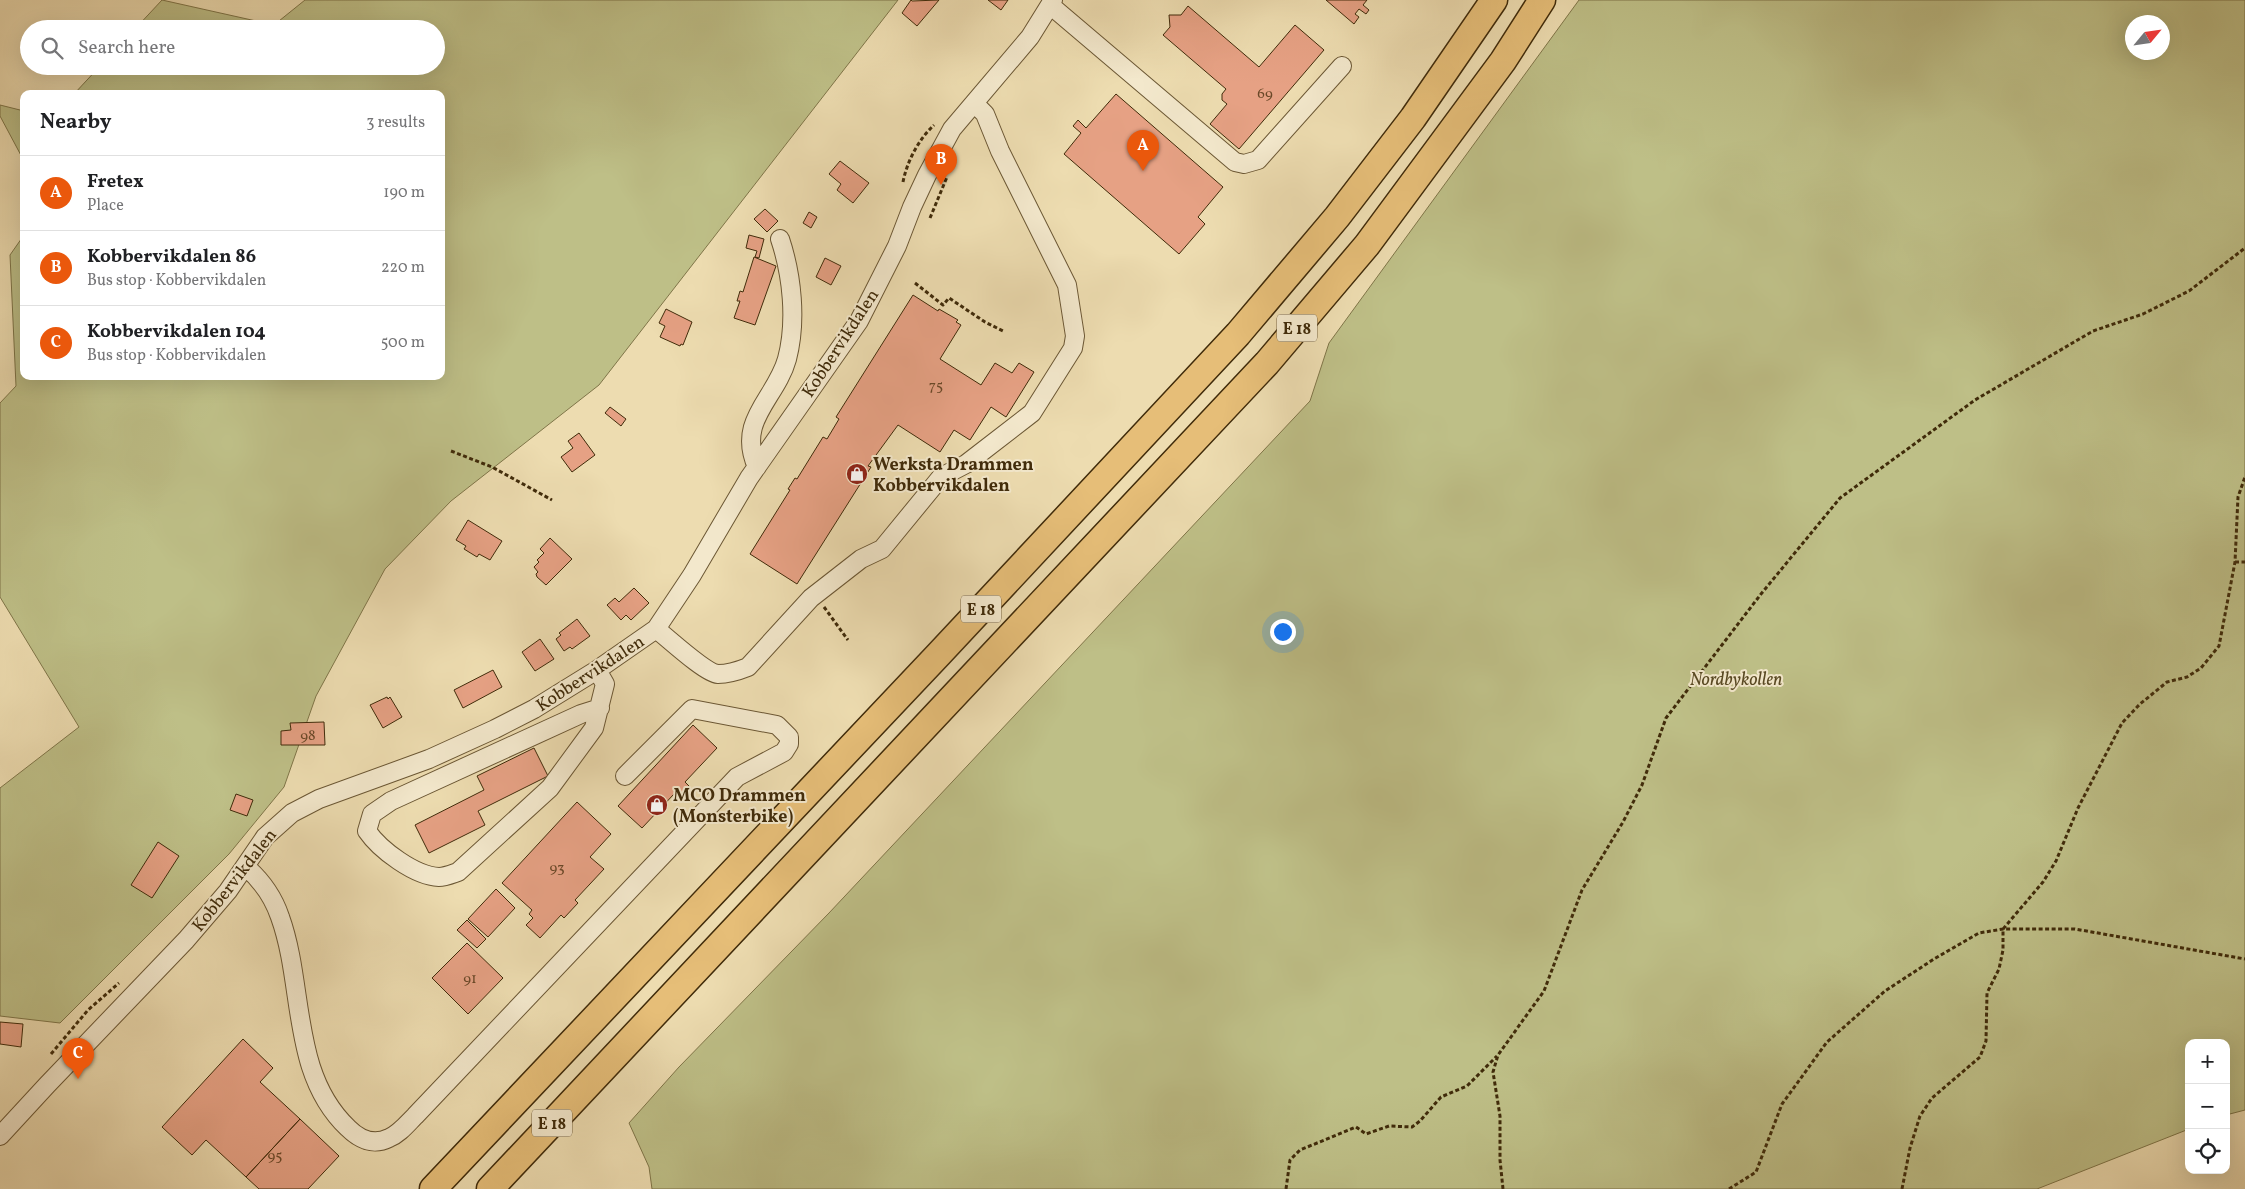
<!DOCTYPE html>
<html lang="en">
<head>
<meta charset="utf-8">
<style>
  body { margin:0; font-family:Vollkorn,serif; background:#f6f6f6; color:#202124 }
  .controls { position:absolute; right:15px; bottom:15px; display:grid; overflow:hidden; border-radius:10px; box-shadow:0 5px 20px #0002 }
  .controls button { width:45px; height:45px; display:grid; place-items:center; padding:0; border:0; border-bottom:1px solid #e0e0e0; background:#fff; color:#202124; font:25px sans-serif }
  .compass { position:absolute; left:2125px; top:15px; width:45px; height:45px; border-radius:50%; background:#fff; box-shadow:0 5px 20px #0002; rotate:61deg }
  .you { position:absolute; left:1282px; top:631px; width:18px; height:18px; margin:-12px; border:4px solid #fff; border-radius:50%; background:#1a73e8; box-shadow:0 0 0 8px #1a73e833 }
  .badge { display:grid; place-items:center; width:32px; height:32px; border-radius:50%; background:#ea580c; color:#fff; font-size:16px; font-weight:700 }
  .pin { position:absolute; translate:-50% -41px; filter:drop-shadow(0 1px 2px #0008) }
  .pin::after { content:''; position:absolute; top:26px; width:18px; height:15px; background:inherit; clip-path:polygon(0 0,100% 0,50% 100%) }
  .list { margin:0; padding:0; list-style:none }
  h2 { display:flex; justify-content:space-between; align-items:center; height:65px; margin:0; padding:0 20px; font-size:21px }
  h2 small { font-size:16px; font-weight:400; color:#757577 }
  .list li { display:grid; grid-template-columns:32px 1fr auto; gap:15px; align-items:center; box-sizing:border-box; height:75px; padding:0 20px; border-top:1px solid #e0e0e0 }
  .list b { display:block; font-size:19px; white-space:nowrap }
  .list p { margin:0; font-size:16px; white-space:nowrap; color:#757577 }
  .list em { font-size:16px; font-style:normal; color:#757577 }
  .icon { flex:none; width:28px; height:28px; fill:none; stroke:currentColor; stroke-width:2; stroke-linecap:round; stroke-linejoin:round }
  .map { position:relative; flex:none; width:2245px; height:1189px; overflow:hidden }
  .search { position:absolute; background:#fff; box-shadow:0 5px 20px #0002; left:20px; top:20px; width:425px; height:55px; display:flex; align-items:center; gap:12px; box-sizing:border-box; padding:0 18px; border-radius:28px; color:#757577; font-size:19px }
  .panel { position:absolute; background:#fff; box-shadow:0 5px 20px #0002; left:20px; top:90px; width:425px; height:290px; border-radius:10px }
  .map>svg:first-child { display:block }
</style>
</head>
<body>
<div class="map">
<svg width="2245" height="1189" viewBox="0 0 2245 1189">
  <rect width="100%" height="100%" fill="#eddcb0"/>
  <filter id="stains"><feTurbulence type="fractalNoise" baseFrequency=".004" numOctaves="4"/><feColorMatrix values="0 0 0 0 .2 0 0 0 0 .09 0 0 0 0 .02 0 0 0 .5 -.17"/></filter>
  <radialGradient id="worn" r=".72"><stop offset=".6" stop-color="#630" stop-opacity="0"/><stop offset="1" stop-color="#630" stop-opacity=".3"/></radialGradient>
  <path fill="#bebf87" stroke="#7f7548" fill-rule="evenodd" d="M 162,0 L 274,25 L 305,0 L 898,0 L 599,385 L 451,501 L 385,569 L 316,696 L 284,787 L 229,854 L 60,1023 L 0,1016 L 0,788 L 79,727 L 0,597 L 0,403 L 16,386 L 10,255 L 24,235 L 24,376 L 441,376 L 441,94 L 74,94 L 100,66 L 436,66 L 436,29 L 135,29 Z
    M 1579,0 L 2245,0 L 2245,1110 L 2226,1115 L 2226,1043 L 2189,1043 L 2189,1129 L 2037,1189 L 652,1189 L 649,1167 L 629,1123 L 679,1067 L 829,913 L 1310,401 L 1329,343 ZM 2162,22 L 2162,52 L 2132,52 L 2132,22 Z
    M 0,105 L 24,111 L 24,161 L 0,116 Z"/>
  <path fill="#e6a184" stroke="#402b0a" d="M 911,0 L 912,1 L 939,0 L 917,26 L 902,13 Z
    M 988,0 L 1008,0 L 1001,10 Z
    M 1326,0 L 1367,0 L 1363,5 L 1369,10 L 1366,14 L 1359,9 L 1355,14 L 1359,17 L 1354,24 Z
    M 1188,6 L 1259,67 L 1295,25 L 1324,50 L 1239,149 L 1210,124 L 1227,104 L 1222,100 L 1222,94 L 1226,89 L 1163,35 L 1170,27 L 1169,15 L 1181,15 Z
    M 1116,94 L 1223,187 L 1198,217 L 1205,224 L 1179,254 L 1064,154 L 1081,133 L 1073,126 L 1078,120 L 1086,128 Z
    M 840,161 L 869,183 L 853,203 L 837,190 L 841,184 L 829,174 Z
    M 765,209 L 778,221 L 767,232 L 754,219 Z
    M 809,212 L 817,217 L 811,228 L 803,223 Z
    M 749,235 L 764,239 L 759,258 L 755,257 L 757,251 L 746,248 Z
    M 754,257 L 776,266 L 755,325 L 734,318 L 740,301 L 737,301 L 740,291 L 743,292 Z
    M 825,258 L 841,266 L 831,285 L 816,277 Z
    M 913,295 L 938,311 L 939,309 L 958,320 L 956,322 L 961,325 L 940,359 L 981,385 L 995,363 L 1012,373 L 1019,363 L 1034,372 L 1006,417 L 991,407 L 970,440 L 954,430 L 940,452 L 898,425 L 868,466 L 871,467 L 797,584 L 750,554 L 790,490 L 788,489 L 795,478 L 797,479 L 823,437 L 827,439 L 839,419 L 836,417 Z
    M 666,309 L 692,322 L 683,345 L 681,344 L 680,346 L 660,337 L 665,326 L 659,323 Z
    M 610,407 L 626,419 L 621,426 L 605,413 Z
    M 579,433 L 595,455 L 572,472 L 561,457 L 573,448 L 568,441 Z
    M 468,520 L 502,541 L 490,560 L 479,554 L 477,557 L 464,549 L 466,546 L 456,540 Z
    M 550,538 L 572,559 L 546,585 L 537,577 L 536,574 L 538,572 L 534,567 L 539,562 L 537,560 L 544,553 L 540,549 Z
    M 634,588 L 649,603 L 631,620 L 626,615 L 621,620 L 607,605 L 615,598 L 619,602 Z
    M 577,619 L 590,636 L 572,649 L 570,647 L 564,651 L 556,639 L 561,635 L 559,633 Z
    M 540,639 L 554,659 L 535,671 L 522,652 Z
    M 493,670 L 502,687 L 463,708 L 454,690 Z
    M 387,697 L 388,699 L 390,697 L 402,717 L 383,728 L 370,705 Z
    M 324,722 L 325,745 L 281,745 L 281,731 L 291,730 L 290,723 Z
    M 693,725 L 717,748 L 685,782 L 690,787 L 685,792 L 680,798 L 674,794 L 642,828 L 618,806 Z
    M 534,748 L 548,776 L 478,811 L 485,825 L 429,853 L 415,825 L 484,790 L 477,776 Z
    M 236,794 L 253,800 L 247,816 L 230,810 Z
    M 577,802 L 611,834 L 590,857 L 604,869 L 575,900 L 578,903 L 564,918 L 561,915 L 540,938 L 526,925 L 533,918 L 529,914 L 532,910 L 502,883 Z
    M 158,842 L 179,856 L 152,898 L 131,885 Z
    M 496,889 L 515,908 L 488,937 L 468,919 Z
    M 467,920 L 486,939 L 477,948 L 457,930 Z
    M 467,943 L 503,978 L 468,1014 L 432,978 Z
    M 0,1022 L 23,1024 L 21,1047 L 0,1044 Z
    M 243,1039 L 273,1068 L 260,1082 L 300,1119 L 246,1177 L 206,1140 L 192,1155 L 162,1127 Z
    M 300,1119 L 339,1156 L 308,1189 L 259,1189 L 246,1177 Z"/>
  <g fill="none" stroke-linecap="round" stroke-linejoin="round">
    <g stroke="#6b5734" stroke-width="20">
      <path id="minor" d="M 1050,5 L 1235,162 L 1244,164 L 1258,160 L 1342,66
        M 757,467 C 736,420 776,399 787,359 C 797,321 792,275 780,239
        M 656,629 C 668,638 705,673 718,674 C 729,674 738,671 748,667 L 811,598 L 861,559 L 882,549 L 941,477 L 966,464 L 1032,413 L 1073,348 L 1075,336 L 1067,285 L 1000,151 L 985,114 L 974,103
        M 597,670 L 605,684 L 594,728 L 550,788 L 458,872 C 452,874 445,877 439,877 C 415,876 380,850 367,831 L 372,814 L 391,801 L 581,714 L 600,708
        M 246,867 C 262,881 273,896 280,917 C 305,986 290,1073 348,1128 C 359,1139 373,1146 389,1138 C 399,1134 407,1124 415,1116 L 737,777 L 784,752 L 789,744 L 789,737 L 777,725 L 692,709 L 625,776
        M 0,1136 L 47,1085 L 186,940 L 228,891 L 265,837 L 292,813 L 319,799 L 429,759 L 495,729 L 534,709 L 597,670 L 656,629 L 692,575 L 749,478 L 859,321 L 897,246 L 912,207 L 927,175 L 952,129 L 1030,37 L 1053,0"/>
    </g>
    <g stroke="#402b0a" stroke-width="29">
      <path id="highway" d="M 433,1189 L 939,654 L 1238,334 L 1337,217 L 1413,118 L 1494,0
        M 490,1189 L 1267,363 L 1367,245 L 1503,61 L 1542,0"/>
    </g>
    <path stroke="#402b0a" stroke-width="3" stroke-dasharray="4 2.5" stroke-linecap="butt" d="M 903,182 C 907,161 919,139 934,125
      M 930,218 L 947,177
      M 915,283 L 943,305 L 949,298 L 985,322 L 1005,332
      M 451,451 L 492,467 L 552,500
      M 2235,562 L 2245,562
      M 824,607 L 848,640
      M 51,1054 L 88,1010 L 119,983
      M 1286,1189 L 1290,1160 L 1300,1150 L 1356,1127 L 1366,1134 L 1389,1126 L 1412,1127 L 1420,1121 L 1441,1097 L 1467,1086 L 1497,1056
      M 1503,1189 L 1500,1160 L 1500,1116 L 1493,1072 L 1498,1055 L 1544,991 L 1582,890 L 1623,822 L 1642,785 L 1666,718 L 1761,594 L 1840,498 L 1975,400 L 2093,331 L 2143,314 L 2189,291 L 2245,248
      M 1729,1189 L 1756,1172 L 1782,1104 L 1827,1042 L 1885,991 L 1934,959 L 1979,933 L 2003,929 L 2075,929 L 2245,959
      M 1902,1189 L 1910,1148 L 1920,1116 L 1932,1098 L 1980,1057 L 1986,1041 L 1987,993 L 1999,969 L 2003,950 L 2003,929 L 2043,882 L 2056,861 L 2078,808 L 2122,723 L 2140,704 L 2167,682 L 2187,677 L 2201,668 L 2219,646 L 2235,562 L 2238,497 L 2245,477"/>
    <use href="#minor" stroke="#f3e8cc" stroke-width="18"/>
    <use href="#highway" stroke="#e6be78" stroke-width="26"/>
  </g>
  <defs>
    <g id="shop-disc" transform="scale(1.125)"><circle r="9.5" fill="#8f2418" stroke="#f3e8cc"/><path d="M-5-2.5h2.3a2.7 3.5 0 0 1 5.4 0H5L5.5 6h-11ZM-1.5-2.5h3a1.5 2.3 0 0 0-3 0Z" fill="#fff"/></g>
  </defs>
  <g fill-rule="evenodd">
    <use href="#shop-disc" x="857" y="474"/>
    <use href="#shop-disc" x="657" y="805"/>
  </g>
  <g text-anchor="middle" stroke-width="4" stroke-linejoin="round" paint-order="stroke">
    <g font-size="15" fill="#6a4828">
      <text x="1265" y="98">69</text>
      <text x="936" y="390">75</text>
      <text x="308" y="740">98</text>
      <text x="557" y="872">93</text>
      <text x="470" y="983">91</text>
      <text x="275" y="1160">95</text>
    </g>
    <g fill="#f3e8cc" stroke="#766444" stroke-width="1">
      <rect x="1277" y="314.5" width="40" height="27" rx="4"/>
      <rect x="961" y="595.5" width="40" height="27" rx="4"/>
      <rect x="532" y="1109.5" width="40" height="27" rx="4"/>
    </g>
    <g font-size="16" font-weight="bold" fill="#402b0a">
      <text x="1297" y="334">E 18</text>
      <text x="981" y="615">E 18</text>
      <text x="552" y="1129">E 18</text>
    </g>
    <g font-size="18" fill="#402b0a" stroke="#f3e8cc">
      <text transform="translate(840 343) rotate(-57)" y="6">Kobbervikdalen</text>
      <text transform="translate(590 673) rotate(-33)" y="6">Kobbervikdalen</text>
      <text transform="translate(234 880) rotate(-52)" y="6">Kobbervikdalen</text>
    </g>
    <g font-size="18" font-weight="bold" fill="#402b0a" stroke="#f3e8cc" text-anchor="start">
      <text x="873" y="470">Werksta Drammen<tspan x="873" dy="21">Kobbervikdalen</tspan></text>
      <text x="673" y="801">MCO Drammen<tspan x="673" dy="21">(Monsterbike)</tspan></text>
    </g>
    <g font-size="18" font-style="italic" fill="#594923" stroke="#f3e8cc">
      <text x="1736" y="685">Nordbykollen</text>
    </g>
  </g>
  <rect width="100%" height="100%" filter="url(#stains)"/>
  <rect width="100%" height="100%" fill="url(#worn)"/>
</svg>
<div class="controls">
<button>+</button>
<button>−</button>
<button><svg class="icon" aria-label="locate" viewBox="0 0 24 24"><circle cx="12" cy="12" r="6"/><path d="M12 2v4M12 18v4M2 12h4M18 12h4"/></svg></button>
</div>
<svg class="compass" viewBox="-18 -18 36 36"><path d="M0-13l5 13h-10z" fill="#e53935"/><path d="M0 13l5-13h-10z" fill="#757577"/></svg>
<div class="you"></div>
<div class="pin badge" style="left:1143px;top:171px">A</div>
<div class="pin badge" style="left:941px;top:185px">B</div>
<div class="pin badge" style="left:78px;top:1079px">C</div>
<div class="search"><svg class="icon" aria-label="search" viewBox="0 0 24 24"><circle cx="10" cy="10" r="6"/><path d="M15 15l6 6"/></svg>Search here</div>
<section class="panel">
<h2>Nearby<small>3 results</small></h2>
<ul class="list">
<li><span class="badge">A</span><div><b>Fretex</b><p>Place</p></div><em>190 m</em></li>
<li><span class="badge">B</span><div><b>Kobbervikdalen 86</b><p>Bus stop · Kobbervikdalen</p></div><em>220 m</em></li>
<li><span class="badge">C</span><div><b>Kobbervikdalen 104</b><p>Bus stop · Kobbervikdalen</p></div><em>500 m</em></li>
</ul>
</section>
</div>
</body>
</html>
